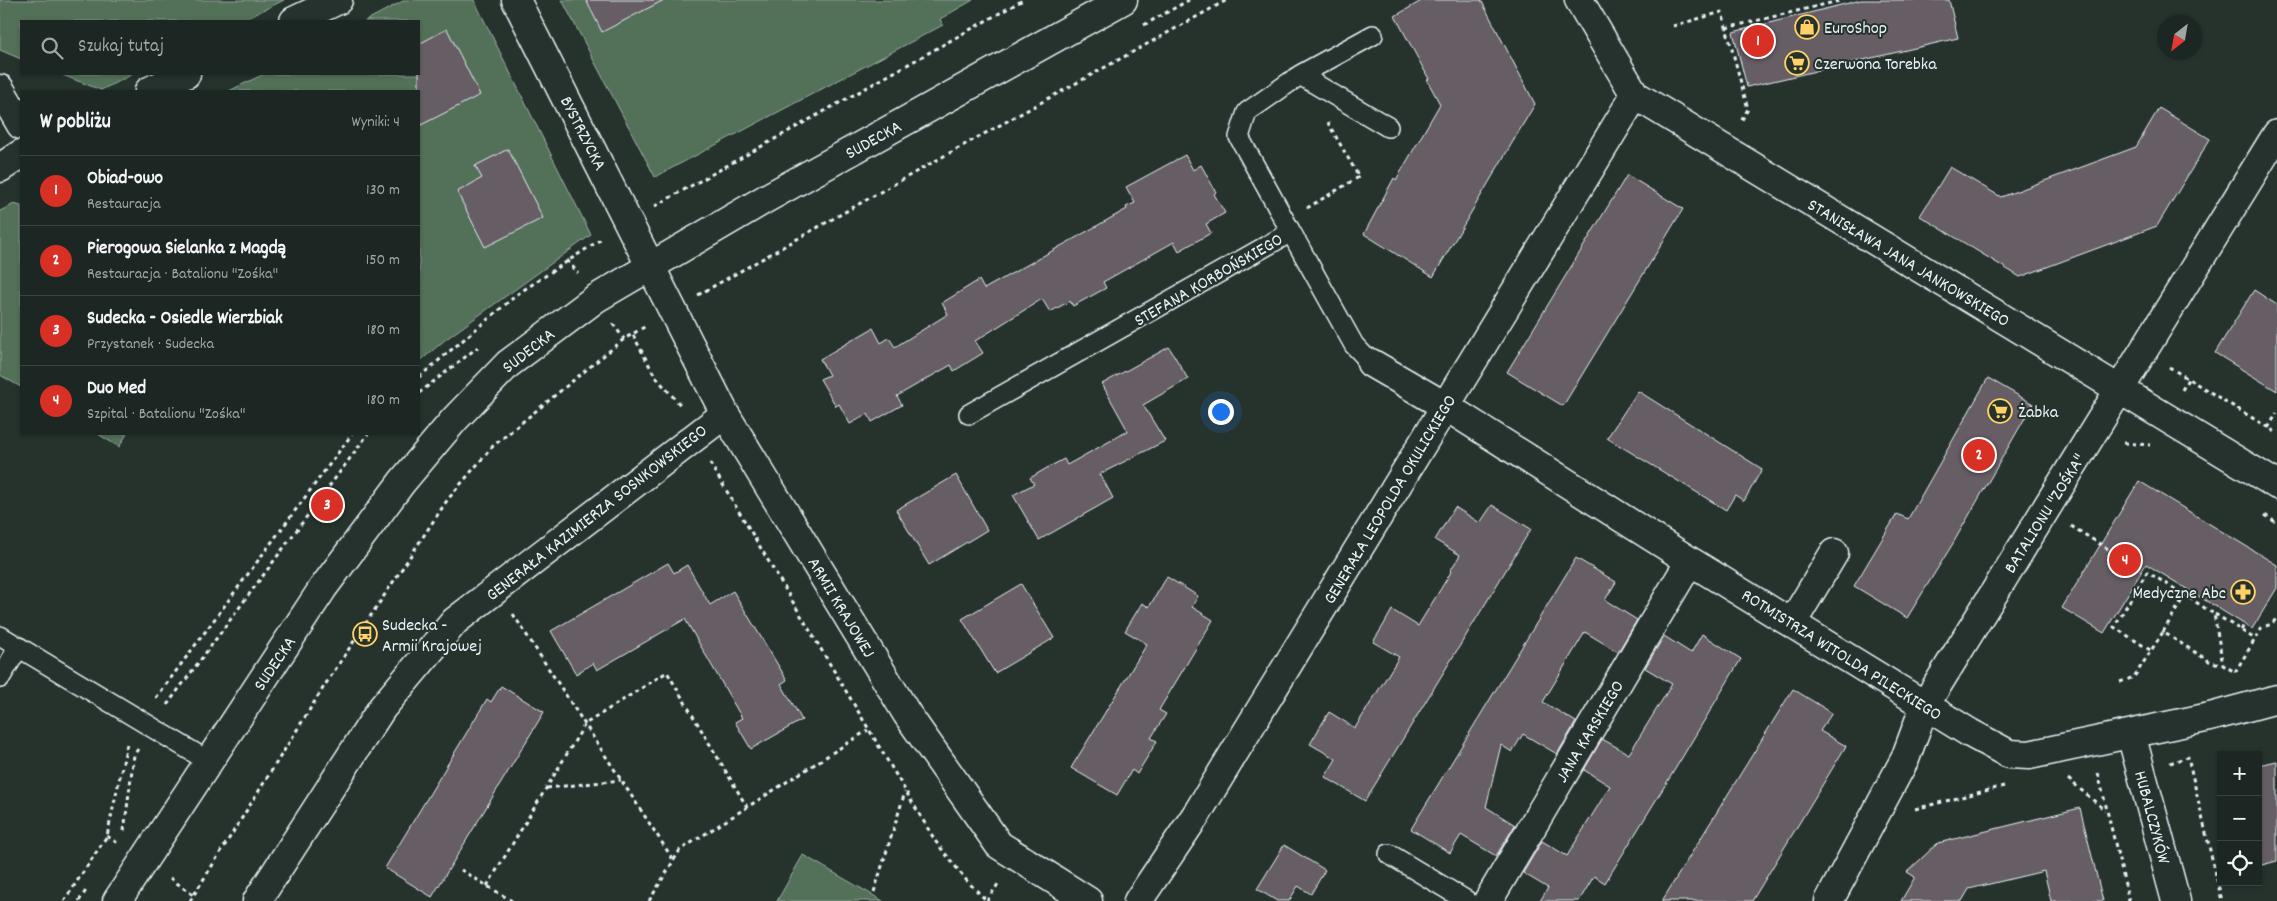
<!DOCTYPE html>
<html lang="pl">
<head>
<meta charset="utf-8">
<style>
  body { margin:0; font-family:Dekko,sans-serif; background:#252e2a; color:#f1f3f6 }
  .controls { position:absolute; right:15px; bottom:15px; display:grid; overflow:hidden; border-radius:0px; box-shadow:0 1px 4px #0004 }
  .controls button { width:45px; height:45px; display:grid; place-items:center; padding:0; border:0; border-bottom:1px solid #3a4340; background:#1c2622; color:#f1f3f6; font:25px sans-serif }
  .compass { position:absolute; left:2157px; top:15px; width:45px; height:45px; border-radius:50%; background:#1c2622; box-shadow:0 1px 4px #0004; rotate:211deg }
  .you { position:absolute; left:1220px; top:411px; width:18px; height:18px; margin:-12px; border:4px solid #fff; border-radius:50%; background:#1a73e8; box-shadow:0 0 0 8px #1a73e833 }
  .badge { display:grid; place-items:center; width:32px; height:32px; border-radius:50%; background:#d93025; color:#fff; font-size:16px; font-weight:700 }
  .pin { position:absolute; translate:-50% -50%; border:2px solid #fff; box-shadow:0 1px 5px #0006 }
  .list { margin:0; padding:0; list-style:none }
  h2 { display:flex; justify-content:space-between; align-items:center; height:65px; margin:0; padding:0 20px; font-size:21px }
  h2 small { font-size:16px; font-weight:400; color:#a0a5a5 }
  .list li { display:grid; grid-template-columns:32px 1fr auto; gap:15px; align-items:center; box-sizing:border-box; height:70px; padding:0 20px; border-top:1px solid #3a4340 }
  .list b { display:block; font-size:19px; white-space:nowrap }
  .list p { margin:0; font-size:16px; white-space:nowrap; color:#a0a5a5 }
  .list em { font-size:16px; font-style:normal; color:#a0a5a5 }
  .icon { flex:none; width:28px; height:28px; fill:none; stroke:currentColor; stroke-width:2; stroke-linecap:round; stroke-linejoin:round }
  .map { position:relative; flex:none; width:2277px; height:901px; overflow:hidden }
  .search { position:absolute; background:#1c2622; box-shadow:0 1px 4px #0004; left:20px; top:20px; width:400px; height:55px; display:flex; align-items:center; gap:12px; box-sizing:border-box; padding:0 18px; border-radius:0px; color:#a0a5a5; font-size:19px }
  .panel { position:absolute; background:#1c2622; box-shadow:0 1px 4px #0004; left:20px; top:90px; width:400px; height:345px; border-radius:0px }
  .map>svg:first-child { display:block }
</style>
</head>
<body>
<div class="map">
<svg width="2277" height="901" viewBox="0 0 2277 901">
  <rect width="100%" height="100%" fill="#26332d"/>
  <filter id="ink" filterUnits="userSpaceOnUse"><feTurbulence type="fractalNoise" baseFrequency=".02" numOctaves="2"/><feDisplacementMap in="SourceGraphic" scale="10" xChannelSelector="R" yChannelSelector="G"/><feConvolveMatrix kernelMatrix="1 2 1 2 8 2 1 2 1" color-interpolation-filters="sRGB"/></filter>
  <g filter="url(#ink)">
    <path fill="#537058" stroke="#9eb0a8" d="M 0,0 L 284,0 L 241,21 L 21,21 L 21,59 L 0,50 Z
      M 405,0 L 474,0 L 591,235 L 446,339 L 419,362 L 419,91 L 229,91 L 264,74 L 419,74 L 419,21 L 365,21 Z
      M 562,0 L 973,0 L 940,19 L 943,25 L 655,177 Z
      M 60,74 L 133,74 L 101,90 Z
      M 14,204 L 21,206 L 21,387 L 0,375 L 0,211 Z
      M 98,434 L 127,434 L 119,447 Z
      M 803,855 L 883,901 L 777,901 Z"/>
    <path fill="#665d65" stroke="#e8f1f8" d="M 586,0 L 664,0 L 602,32 Z
      M 1423,0 L 1481,0 L 1535,104 L 1433,277 L 1364,234 L 1394,178 L 1396,180 L 1440,104 L 1427,80 L 1429,79 L 1395,16 Z
      M 1861,0 L 1949,0 L 1958,38 L 1747,87 L 1733,32 Z
      M 447,29 L 480,95 L 419,126 L 419,44 Z
      M 2159,108 L 2210,139 L 2157,226 L 2020,277 L 1920,216 L 1950,167 L 2001,197 L 2136,147 Z
      M 508,149 L 543,218 L 485,247 L 457,192 L 482,178 L 475,166 Z
      M 1185,155 L 1193,170 L 1201,165 L 1216,192 L 1214,194 L 1225,213 L 1206,224 L 1211,233 L 1179,251 L 1174,242 L 1103,282 L 1106,288 L 1073,306 L 1070,301 L 1050,312 L 1042,299 L 975,341 L 983,353 L 954,371 L 951,365 L 897,396 L 902,405 L 872,422 L 868,414 L 850,424 L 839,404 L 836,406 L 820,379 L 829,375 L 820,359 L 873,328 L 881,343 L 889,338 L 895,347 L 948,314 L 942,303 L 979,280 L 984,289 L 1127,209 L 1126,207 L 1135,203 L 1126,187 Z
      M 1627,175 L 1683,209 L 1563,406 L 1507,372 Z
      M 2254,290 L 2277,305 L 2277,391 L 2215,353 Z
      M 1169,347 L 1188,379 L 1143,405 L 1165,441 L 1100,474 L 1113,498 L 1039,540 L 1013,495 L 1034,484 L 1030,478 L 1047,468 L 1064,459 L 1067,465 L 1128,431 L 1102,384 Z
      M 1988,378 L 2033,404 L 1952,545 L 1907,618 L 1854,586 L 1897,514 L 1908,519 Z
      M 1638,391 L 1762,469 L 1744,501 L 1735,495 L 1726,510 L 1607,438 Z
      M 956,475 L 987,530 L 929,565 L 896,510 Z
      M 2139,481 L 2277,565 L 2277,588 L 2252,629 L 2146,564 L 2104,633 L 2062,608 Z
      M 1492,505 L 1531,529 L 1365,801 L 1325,777 L 1336,759 L 1310,744 L 1329,712 L 1355,728 L 1399,657 L 1373,642 L 1383,626 L 1392,610 L 1418,626 L 1451,572 L 1450,571 L 1460,555 L 1435,540 L 1455,507 L 1480,523 Z
      M 1576,558 L 1616,582 L 1605,600 L 1637,620 L 1618,652 L 1585,632 L 1543,702 L 1576,722 L 1557,754 L 1523,734 L 1512,752 L 1501,745 L 1486,807 L 1515,825 L 1496,856 L 1461,835 L 1450,853 L 1411,829 Z
      M 668,563 L 674,573 L 687,565 L 710,605 L 733,591 L 787,680 L 781,684 L 802,720 L 751,749 L 735,722 L 742,718 L 685,619 L 597,670 L 593,663 L 576,674 L 551,631 Z
      M 1167,577 L 1198,596 L 1192,607 L 1213,620 L 1159,710 L 1166,714 L 1151,738 L 1157,741 L 1137,774 L 1132,770 L 1117,795 L 1071,768 L 1147,644 L 1125,631 L 1142,603 L 1149,607 Z
      M 1021,584 L 1054,638 L 995,673 L 962,619 Z
      M 1702,634 L 1741,659 L 1680,761 L 1605,883 L 1594,876 L 1579,901 L 1540,901 L 1548,888 L 1523,873 L 1542,841 L 1567,856 L 1599,804 L 1610,786 L 1584,770 L 1602,739 L 1629,754 L 1672,684 L 1645,668 L 1664,636 L 1691,653 Z
      M 501,686 L 544,712 L 432,897 L 385,868 L 487,699 L 491,702 Z
      M 1793,689 L 1832,713 L 1820,731 L 1846,746 L 1752,901 L 1662,901 Z
      M 2277,761 L 2277,861 L 2258,866 L 2258,765 Z
      M 2080,808 L 2103,901 L 2051,901 L 2044,871 L 1969,889 L 1962,901 L 1901,901 L 1915,877 L 1907,872 L 1938,843 Z
      M 1284,845 L 1325,870 L 1311,894 L 1298,886 L 1289,901 L 1277,901 L 1257,889 Z"/>
    <g fill="none" stroke-linecap="round" stroke-linejoin="round">
      <g stroke="#e8f1f8" stroke-width="22">
        <path id="lane" d="M 1300,75 L 1373,35
          M 1291,232 L 1239,137 L 1247,112 L 1300,75 L 1388,127
          M 969,414 L 1291,232 L 1354,345 L 1371,363
          M 0,636 L 208,761
          M 0,678 L 19,647
          M 1389,854 L 1467,901"/>
      </g>
      <g stroke="#e8f1f8" stroke-width="31">
        <path id="street" d="M 516,0 L 725,414 L 907,714 L 999,845 L 1088,901
          M 1579,0 L 1635,95 L 2277,485
          M 294,21 L 338,0
          M 0,89 L 21,125
          M 149,91 L 186,74
          M 0,168 L 21,154
          M 1371,363 L 1445,406 L 1690,561 L 1970,733 L 2009,754 L 2029,755 L 2210,717 L 2277,699
          M 1792,623 L 1834,553
          M 2131,734 L 2176,901
          M 257,901 L 382,708 L 455,621 L 725,414
          M 1138,901 L 1198,812 L 1635,95
          M 1488,901 L 1690,561
          M 1829,901 L 1905,759 L 1925,705 L 2277,134"/>
      </g>
      <g stroke="#e8f1f8" stroke-width="31">
        <path id="secondary" d="M 117,901 L 323,588 L 402,482 L 454,420 L 508,364 L 595,299 L 767,198 L 1123,0"/>
      </g>
      <path stroke="#e8f1f8" stroke-width="3" stroke-dasharray="4 4" stroke-linecap="butt" d="M 1144,25 L 1189,0
        M 1673,26 L 1722,12 L 1748,109 L 1740,123
        M 1726,28 L 1843,0
        M 655,206 L 1023,0
        M 1307,208 L 1359,177 L 1328,123
        M 567,260 L 578,273
        M 698,295 L 944,156 L 1227,0
        M 613,324 L 624,339
        M 633,335 L 655,376 L 682,407
        M 2169,367 L 2277,433
        M 419,377 L 519,293 L 603,238
        M 2182,390 L 2188,379
        M 419,393 L 478,347
        M 2268,428 L 2277,413
        M 2124,443 L 2150,445
        M 710,463 L 936,842 L 967,881 L 987,901
        M 2265,515 L 2277,523
        M 2071,526 L 2108,549
        M 513,614 L 674,861
        M 2215,614 L 2255,639
        M 2241,630 L 2245,624
        M 2163,632 L 2185,595 L 2214,614 L 2223,665
        M 2150,650 L 2114,627 L 2147,572 L 2185,595
        M 2235,672 L 2262,628 L 2273,623 L 2277,617
        M 2120,682 L 2134,677 L 2163,632 L 2209,661 L 2223,665 L 2235,672
        M 156,698 L 352,434
        M 167,705 L 368,434
        M 2170,763 L 2188,757 L 2222,901
        M 2098,773 L 2129,901
        M 2068,779 L 2105,810
        M 547,788 L 621,780
        M 1915,809 L 2004,786
        M 124,831 L 134,755 L 138,749
        M 107,836 L 119,844
        M 461,870 L 512,901
        M 170,878 L 193,895
        M 487,886 L 585,724 L 667,672 L 747,807
        M 874,892 L 905,792
        M 64,901 L 107,836 L 127,744
        M 79,901 L 87,889
        M 190,901 L 325,685 L 448,499 L 493,446 L 624,339 L 646,326
        M 649,901 L 680,850 L 868,730
        M 987,901 L 1000,881"/>
      <use href="#lane" stroke="#26332d" stroke-width="19"/>
      <use href="#street" stroke="#26332d" stroke-width="28"/>
      <use href="#secondary" stroke="#26332d" stroke-width="28"/>
    </g>
  </g>
  <defs>
    <g id="shop-ring" transform="scale(1.25)"><circle r="9.5" fill="#26332d" stroke="#ffd166" stroke-width="1.5"/><path d="M-5-2.5h2.3a2.7 3.5 0 0 1 5.4 0H5L5.5 6h-11ZM-1.5-2.5h3a1.5 2.3 0 0 0-3 0Z" fill="#ffd166"/></g>
    <g id="supermarket-ring" transform="scale(1.25)"><circle r="9.5" fill="#26332d" stroke="#ffd166" stroke-width="1.5"/><path d="M-6-5.5h2.5l.6 2H6L4.5 2H-2.5L-4.4-4H-6ZM-1.5 3.2a1.3 1.3 0 1 0 .1 0ZM3 3.2a1.3 1.3 0 1 0 .1 0Z" fill="#ffd166"/></g>
    <g id="pharmacy-ring" transform="scale(1.25)"><circle r="9.5" fill="#26332d" stroke="#ffd166" stroke-width="1.5"/><path d="M-2-6h4v4h4v4h-4v4h-4v-4h-4v-4h4Z" fill="#ffd166"/></g>
    <g id="bus-ring" transform="scale(1.25)"><circle r="9.5" fill="#26332d" stroke="#ffd166" stroke-width="1.5"/><path d="M-5-6H5V4H4V6H2V4H-2V6H-4V4H-5ZM-3.5-4V0h7V-4ZM-3.5 1.2v1.5H-2V1.2ZM2 1.2v1.5H3.5V1.2Z" fill="#ffd166"/></g>
  </defs>
  <g fill-rule="evenodd">
    <use href="#shop-ring" x="1807" y="27"/>
    <use href="#supermarket-ring" x="1797" y="63"/>
    <use href="#supermarket-ring" x="2000" y="411"/>
    <use href="#pharmacy-ring" x="2243" y="592"/>
    <use href="#bus-ring" x="365" y="634"/>
  </g>
  <g text-anchor="middle" stroke-width="4" stroke-linejoin="round" paint-order="stroke">
    <g font-size="18" fill="#e8f1f8" stroke="#26332d" text-anchor="start">
      <text x="1824" y="33">EuroShop</text>
      <text x="1814" y="69">Czerwona Torebka</text>
      <text x="2018" y="417">Żabka</text>
      <text x="2226" y="598" text-anchor="end">Medyczne Abc</text>
      <text x="382" y="630">Sudecka -<tspan x="382" dy="21">Armii Krajowej</tspan></text>
    </g>
    <g font-size="18" fill="#e8f1f8" stroke="#26332d">
      <text transform="translate(584 133) rotate(63)" y="6">BYSTRZYCKA</text>
      <text transform="translate(873 139) rotate(-29)" y="6">SUDECKA</text>
      <text transform="translate(1909 262) rotate(31)" y="6">STANISŁAWA JANA JANKOWSKIEGO</text>
      <text transform="translate(1208 279) rotate(-30)" y="6">STEFANA KORBOŃSKIEGO</text>
      <text transform="translate(528 350) rotate(-38)" y="6">SUDECKA</text>
      <text transform="translate(1389 499) rotate(-59)" y="6">GENERAŁA LEOPOLDA OKULICKIEGO</text>
      <text transform="translate(596 512) rotate(-38)" y="6">GENERAŁA KAZIMIERZA SOSNKOWSKIEGO</text>
      <text transform="translate(2044 513) rotate(-58)" y="6">BATALIONU "ZOŚKA"</text>
      <text transform="translate(842 607) rotate(59)" y="6">ARMII KRAJOWEJ</text>
      <text transform="translate(1842 654) rotate(32)" y="6">ROTMISTRZA WITOLDA PILECKIEGO</text>
      <text transform="translate(274 663) rotate(-56)" y="6">SUDECKA</text>
      <text transform="translate(1589 731) rotate(-59)" y="6">JANA KARSKIEGO</text>
      <text transform="translate(2153 817) rotate(75)" y="6">HUBALCZYKÓW</text>
    </g>
  </g>
</svg>
<div class="controls">
<button>+</button>
<button>−</button>
<button><svg class="icon" aria-label="locate" viewBox="0 0 24 24"><circle cx="12" cy="12" r="6"/><path d="M12 2v4M12 18v4M2 12h4M18 12h4"/></svg></button>
</div>
<svg class="compass" viewBox="-18 -18 36 36"><path d="M0-13l5 13h-10z" fill="#e53935"/><path d="M0 13l5-13h-10z" fill="#a0a5a5"/></svg>
<div class="you"></div>
<div class="pin badge" style="left:1758px;top:41px">1</div>
<div class="pin badge" style="left:1979px;top:455px">2</div>
<div class="pin badge" style="left:327px;top:505px">3</div>
<div class="pin badge" style="left:2125px;top:560px">4</div>
<div class="search"><svg class="icon" aria-label="search" viewBox="0 0 24 24"><circle cx="10" cy="10" r="6"/><path d="M15 15l6 6"/></svg>Szukaj tutaj</div>
<section class="panel">
<h2>W pobliżu<small>Wyniki: 4</small></h2>
<ul class="list">
<li><span class="badge">1</span><div><b>Obiad-owo</b><p>Restauracja</p></div><em>130 m</em></li>
<li><span class="badge">2</span><div><b>Pierogowa Sielanka z Magdą</b><p>Restauracja · Batalionu &quot;Zośka&quot;</p></div><em>150 m</em></li>
<li><span class="badge">3</span><div><b>Sudecka - Osiedle Wierzbiak</b><p>Przystanek · Sudecka</p></div><em>180 m</em></li>
<li><span class="badge">4</span><div><b>Duo Med</b><p>Szpital · Batalionu &quot;Zośka&quot;</p></div><em>180 m</em></li>
</ul>
</section>
</div>
</body>
</html>
